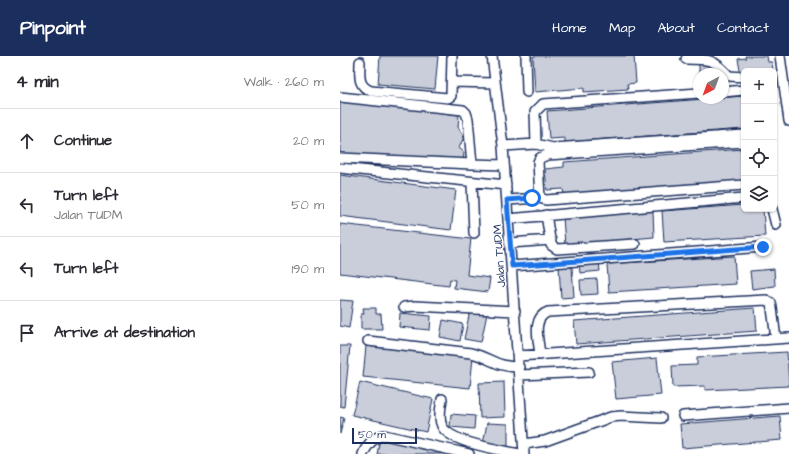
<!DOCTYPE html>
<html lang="en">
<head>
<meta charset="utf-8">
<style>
  body { margin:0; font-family:"Architects Daughter",sans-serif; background:#f7f7f7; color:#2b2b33 }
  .controls { position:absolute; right:12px; top:12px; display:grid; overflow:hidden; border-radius:6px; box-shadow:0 1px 3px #0004 }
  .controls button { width:36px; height:36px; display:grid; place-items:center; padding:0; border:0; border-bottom:1px solid #e1e1e2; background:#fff; color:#2b2b33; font:20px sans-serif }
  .compass { position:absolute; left:353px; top:12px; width:36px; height:36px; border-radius:50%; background:#fff; box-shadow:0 1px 3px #0004; rotate:221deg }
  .scale { position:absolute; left:12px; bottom:10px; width:65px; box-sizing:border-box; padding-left:4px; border:2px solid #1b2f5e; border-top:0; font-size:11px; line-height:14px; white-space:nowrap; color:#1b2f5e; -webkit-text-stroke:3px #fff; paint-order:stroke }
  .stop { position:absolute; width:12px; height:12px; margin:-9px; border:3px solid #1a73e8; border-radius:50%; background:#fff }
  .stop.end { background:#1a73e8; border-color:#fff; box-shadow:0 1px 4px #0008 }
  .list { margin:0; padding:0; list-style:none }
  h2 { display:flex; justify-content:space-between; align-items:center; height:52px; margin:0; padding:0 16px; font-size:17px }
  h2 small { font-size:13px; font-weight:400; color:#7c7c81 }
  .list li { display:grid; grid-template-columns:26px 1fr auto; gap:12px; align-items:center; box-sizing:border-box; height:64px; padding:0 16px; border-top:1px solid #e1e1e2 }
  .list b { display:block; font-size:15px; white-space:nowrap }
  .list p { margin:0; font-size:13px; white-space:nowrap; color:#7c7c81 }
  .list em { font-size:13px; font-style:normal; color:#7c7c81 }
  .icon { flex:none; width:22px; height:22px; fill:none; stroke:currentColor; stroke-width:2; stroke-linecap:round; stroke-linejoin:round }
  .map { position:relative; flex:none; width:449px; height:398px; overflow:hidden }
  header { display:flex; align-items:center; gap:24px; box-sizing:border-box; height:56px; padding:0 20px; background:#1b2f5e; color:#fff }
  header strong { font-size:19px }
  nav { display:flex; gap:22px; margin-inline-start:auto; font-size:14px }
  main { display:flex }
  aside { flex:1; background:#fff }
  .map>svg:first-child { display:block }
</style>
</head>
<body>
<header>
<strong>Pinpoint</strong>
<nav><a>Home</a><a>Map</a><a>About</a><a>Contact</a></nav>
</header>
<main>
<aside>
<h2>4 min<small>Walk · 260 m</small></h2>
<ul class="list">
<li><svg class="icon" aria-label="ahead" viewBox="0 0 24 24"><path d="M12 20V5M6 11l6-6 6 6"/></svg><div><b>Continue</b></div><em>20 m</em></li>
<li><svg class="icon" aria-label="left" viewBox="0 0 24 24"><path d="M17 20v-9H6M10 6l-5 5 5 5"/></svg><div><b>Turn left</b><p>Jalan TUDM</p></div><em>50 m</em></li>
<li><svg class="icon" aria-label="left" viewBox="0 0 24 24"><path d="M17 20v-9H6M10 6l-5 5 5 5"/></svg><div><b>Turn left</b></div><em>190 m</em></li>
<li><svg class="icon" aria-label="arrive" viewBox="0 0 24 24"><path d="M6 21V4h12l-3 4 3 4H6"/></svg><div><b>Arrive at destination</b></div></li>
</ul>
</aside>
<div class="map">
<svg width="449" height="398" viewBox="0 0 449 398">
  <rect width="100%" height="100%" fill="#fff"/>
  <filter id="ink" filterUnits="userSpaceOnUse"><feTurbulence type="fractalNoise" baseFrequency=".025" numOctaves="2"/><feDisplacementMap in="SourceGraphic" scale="8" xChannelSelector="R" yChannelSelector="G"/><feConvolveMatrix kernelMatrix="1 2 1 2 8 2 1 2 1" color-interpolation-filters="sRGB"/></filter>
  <g filter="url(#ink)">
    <path fill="#caceda" stroke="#1b2f5e" d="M 40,0 L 98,0 L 95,33 L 38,28 Z
      M 193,0 L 294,0 L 296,27 L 287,28 L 288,33 L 244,36 L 244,32 L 195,36 Z
      M 405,0 L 427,0 L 428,6 L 432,6 L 433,14 L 404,15 L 404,19 L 401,20 L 398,3 L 406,2 Z
      M 359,8 L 371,8 L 370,18 L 359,18 L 359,20 Z
      M 404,40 L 404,73 L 225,86 L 225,82 L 209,83 L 207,55 Z
      M 0,45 L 110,54 L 109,58 L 119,59 L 118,71 L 124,81 L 119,92 L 124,96 L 123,107 L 0,99 Z
      M 404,93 L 404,125 L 224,138 L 223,133 L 207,134 L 205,113 L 224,111 L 224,106 Z
      M 0,119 L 116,134 L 111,174 L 0,160 Z
      M 404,149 L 404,153 L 423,153 L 425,180 L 324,186 L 322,155 Z
      M 313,155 L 314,181 L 225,189 L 223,161 Z
      M 0,168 L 131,183 L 127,219 L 150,222 L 148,236 L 114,232 L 115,224 L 110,223 L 109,230 L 0,217 Z
      M 394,200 L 396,228 L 269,236 L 267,208 Z
      M 259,206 L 260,215 L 240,217 L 239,208 Z
      M 219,211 L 232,211 L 234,241 L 221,242 Z
      M 434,213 L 435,230 L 412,233 L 410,215 Z
      M 257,223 L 258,238 L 241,239 L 240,224 Z
      M 0,244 L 13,245 L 9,272 L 0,270 Z
      M 23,252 L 36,252 L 36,258 L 41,258 L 42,273 L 21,273 L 21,258 L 24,258 Z
      M 415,252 L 417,275 L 236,288 L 234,265 Z
      M 130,255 L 147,258 L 141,286 L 124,283 Z
      M 60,257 L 91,260 L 90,274 L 59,271 Z
      M 103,264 L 123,268 L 120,285 L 100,281 Z
      M 0,290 L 10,290 L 4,351 L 0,350 Z
      M 26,290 L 133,301 L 130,332 L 23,321 Z
      M 447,296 L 449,330 L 365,334 L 365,330 L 333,331 L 332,310 L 357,309 L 357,301 Z
      M 317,302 L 321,339 L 276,343 L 272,306 Z
      M 20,326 L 93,343 L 86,376 L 12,359 Z
      M 164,326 L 165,361 L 140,362 L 139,327 Z
      M 111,358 L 135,360 L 134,373 L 110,371 Z
      M 440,360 L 442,384 L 342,392 L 340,368 Z
      M 0,361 L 4,362 L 0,378 Z
      M 147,367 L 168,368 L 168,391 L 143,388 Z
      M 40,383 L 106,398 L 37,398 Z"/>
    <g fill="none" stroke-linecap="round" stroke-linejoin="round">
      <g stroke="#1b2f5e" stroke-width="12">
        <path id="minor" d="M 152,0 L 163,90 L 184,398
          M 186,0 L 187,36
          M 440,0 L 449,65
          M 346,3 C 369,3 374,3 389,20 L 404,21
          M 20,6 C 20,19 17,30 31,35 L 108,42 L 111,40 L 112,0
          M 112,26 L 155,27
          M 383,36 L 404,34
          M 359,37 L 203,48 L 195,56 L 196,88 L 213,92 L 404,79
          M 0,41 L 123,54 L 126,57 L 128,63 L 132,108 L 0,102
          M 163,90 L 196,88
          M 132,108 L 164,109
          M 0,112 L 166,129
          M 132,126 L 134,177
          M 200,142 L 206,144 L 404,129
          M 167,144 L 200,142 L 198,106 L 200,102 L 207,99 L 404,86
          M 432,153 L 436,169
          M 206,159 L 211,189 L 217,193 L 295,188
          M 168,163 L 404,142
          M 170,187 L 211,184
          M 172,210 L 423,191
          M 64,251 L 75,250 L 175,255
          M 28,285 L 131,297 C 151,302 156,311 179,311
          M 200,299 C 199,285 191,262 208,256 L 426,244 L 431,247 L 432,252 L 436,283
          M 178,300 L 449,282
          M 179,319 L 249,316
          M 102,343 C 101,351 98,362 102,370 C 110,387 162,394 180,398
          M 343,360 L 449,352
          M 184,388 L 205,385 L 271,361 L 281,360 L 321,362
          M 23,398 C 27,389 34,381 44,379 L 129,398"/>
      </g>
      <use href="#minor" stroke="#fff" stroke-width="9"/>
    </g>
  </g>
  <g fill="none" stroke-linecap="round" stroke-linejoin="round" filter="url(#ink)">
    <path stroke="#1a73e8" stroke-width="5" d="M 192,142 L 167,144 L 172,210 L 423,191"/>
  </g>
  <g text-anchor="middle" stroke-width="3" stroke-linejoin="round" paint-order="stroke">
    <g font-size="12" fill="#1b2f5e" stroke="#fff">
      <text transform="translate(159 200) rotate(-94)" y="4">Jalan TUDM</text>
    </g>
  </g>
</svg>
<div class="controls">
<button>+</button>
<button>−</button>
<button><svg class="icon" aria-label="locate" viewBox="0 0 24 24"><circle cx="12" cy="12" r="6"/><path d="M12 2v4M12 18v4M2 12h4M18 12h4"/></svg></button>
<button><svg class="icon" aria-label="layers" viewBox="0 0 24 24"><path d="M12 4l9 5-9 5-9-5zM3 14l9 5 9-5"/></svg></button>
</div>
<svg class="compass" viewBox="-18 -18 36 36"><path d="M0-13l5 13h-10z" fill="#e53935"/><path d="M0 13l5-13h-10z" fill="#7c7c81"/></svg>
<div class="scale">50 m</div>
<div class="stop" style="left:192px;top:142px"></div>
<div class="stop end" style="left:423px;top:191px"></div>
</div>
</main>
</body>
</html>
